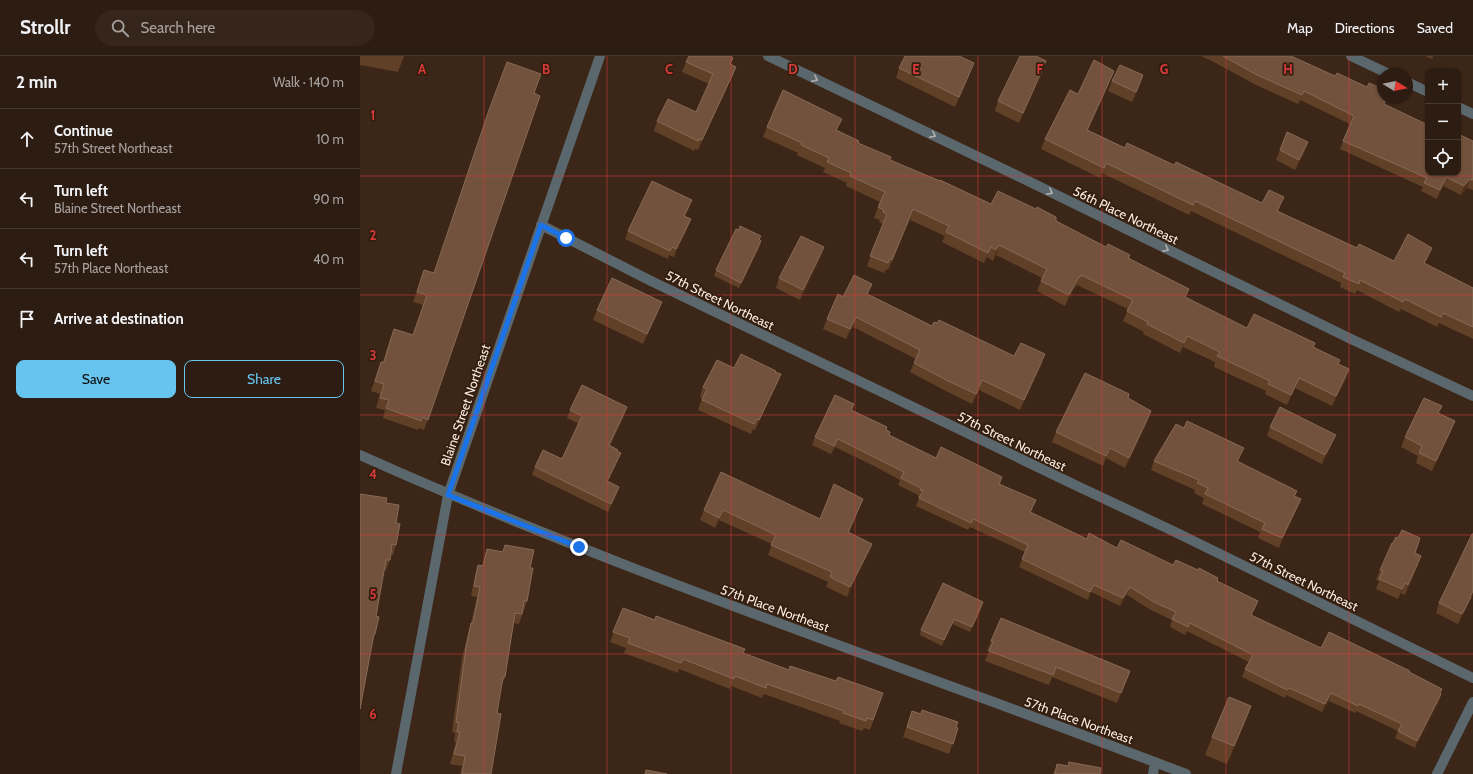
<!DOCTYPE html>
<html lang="en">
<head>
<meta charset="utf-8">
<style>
  body { margin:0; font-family:Cabin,sans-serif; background:#35251b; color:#f1f3f6 }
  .controls { position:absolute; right:12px; top:12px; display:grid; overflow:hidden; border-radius:8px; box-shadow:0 1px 3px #0004 }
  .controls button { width:36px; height:36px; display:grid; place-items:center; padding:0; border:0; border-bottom:1px solid #483a32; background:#2d1c12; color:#f1f3f6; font:20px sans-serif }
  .compass { position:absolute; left:1017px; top:12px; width:36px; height:36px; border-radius:50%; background:#2d1c12; box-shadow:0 1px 3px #0004; rotate:100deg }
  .stop { position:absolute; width:12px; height:12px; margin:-9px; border:3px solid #1a73e8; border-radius:50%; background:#fff }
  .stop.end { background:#1a73e8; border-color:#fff; box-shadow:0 1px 4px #0008 }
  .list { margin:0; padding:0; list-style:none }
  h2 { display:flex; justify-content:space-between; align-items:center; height:52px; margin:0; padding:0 16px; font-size:17px }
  h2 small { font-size:13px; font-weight:400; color:#a7a19f }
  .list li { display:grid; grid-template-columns:26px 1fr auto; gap:12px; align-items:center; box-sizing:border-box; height:60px; padding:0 16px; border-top:1px solid #483a32 }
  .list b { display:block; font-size:15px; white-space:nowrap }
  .list p { margin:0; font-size:13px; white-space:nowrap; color:#a7a19f }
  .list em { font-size:13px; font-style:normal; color:#a7a19f }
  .actions { display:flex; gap:8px; padding:12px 16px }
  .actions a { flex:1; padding:9px 0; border:1px solid #66c4ef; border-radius:8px; text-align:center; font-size:14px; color:#66c4ef }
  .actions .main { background:#66c4ef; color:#111 }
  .icon { flex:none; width:22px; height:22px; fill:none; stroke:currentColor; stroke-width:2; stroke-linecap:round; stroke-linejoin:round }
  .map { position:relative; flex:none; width:1113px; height:718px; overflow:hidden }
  header { display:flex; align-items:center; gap:24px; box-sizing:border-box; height:56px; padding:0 20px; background:#2d1c12; border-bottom:1px solid #483a32 }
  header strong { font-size:19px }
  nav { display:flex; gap:22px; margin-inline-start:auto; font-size:14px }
  .search { width:280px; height:36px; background:#35251b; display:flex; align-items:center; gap:10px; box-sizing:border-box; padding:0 14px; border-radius:22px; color:#a7a19f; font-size:15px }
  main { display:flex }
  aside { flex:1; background:#2d1c12 }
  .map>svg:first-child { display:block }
</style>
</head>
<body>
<header>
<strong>Strollr</strong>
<div class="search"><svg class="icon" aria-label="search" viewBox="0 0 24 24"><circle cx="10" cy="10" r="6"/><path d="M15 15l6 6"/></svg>Search here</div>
<nav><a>Map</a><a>Directions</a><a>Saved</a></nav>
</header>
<main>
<aside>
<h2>2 min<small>Walk · 140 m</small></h2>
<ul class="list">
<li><svg class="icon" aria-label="ahead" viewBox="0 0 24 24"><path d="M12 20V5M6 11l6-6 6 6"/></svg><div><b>Continue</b><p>57th Street Northeast</p></div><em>10 m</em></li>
<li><svg class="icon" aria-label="left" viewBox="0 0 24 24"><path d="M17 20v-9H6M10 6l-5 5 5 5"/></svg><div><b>Turn left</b><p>Blaine Street Northeast</p></div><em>90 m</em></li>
<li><svg class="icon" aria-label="left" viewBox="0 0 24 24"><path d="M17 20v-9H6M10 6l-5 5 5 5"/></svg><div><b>Turn left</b><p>57th Place Northeast</p></div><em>40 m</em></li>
<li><svg class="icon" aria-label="arrive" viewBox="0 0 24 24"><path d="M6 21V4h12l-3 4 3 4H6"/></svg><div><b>Arrive at destination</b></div></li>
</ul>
<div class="actions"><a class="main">Save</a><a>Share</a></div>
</aside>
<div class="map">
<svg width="1113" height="718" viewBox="0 0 1113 718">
  <rect width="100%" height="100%" fill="#3c2618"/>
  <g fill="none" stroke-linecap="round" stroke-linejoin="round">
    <path stroke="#5a676d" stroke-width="10" d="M 408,0 L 664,123 L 991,283 L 1113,340
      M 991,0 L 1029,18
      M 1047,26 L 1068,36
      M 1098,51 L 1113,58
      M 181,169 L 291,225 L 715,429 L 813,475 L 1113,622
      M 0,399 C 270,520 550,612 826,718
      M 36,718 L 88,439 L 240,0
      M 793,718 L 795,706
      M 1077,718 L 1113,646"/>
  </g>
  <path fill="#614028" d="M 0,0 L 44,0 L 38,16 L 0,9 Z
    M 841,0 L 928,0 L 1025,49 L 1068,117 L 1113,85 L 1113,134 L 1107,132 L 1101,139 L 1083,130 L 1077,143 L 1061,135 L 1063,131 L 980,93 L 990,68 L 940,44 L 938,48 L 894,28 L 852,5 Z
    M 1065,0 L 1073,0 L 1072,3 Z
    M 373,2 L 370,8 L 376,11 L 372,21 L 338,94 L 335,93 L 334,95 L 294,75 L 297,65 L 336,56 L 349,28 L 322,16 L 326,6 Z
    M 539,12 L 610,17 L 595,51 L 536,22 Z
    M 683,15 L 659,67 L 635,55 L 638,45 Z
    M 783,19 L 780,29 L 772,46 L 748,35 L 752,25 Z
    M 750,25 L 728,74 L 765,92 L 814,109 L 902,147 L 920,151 L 918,155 L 997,192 L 1034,205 L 1072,192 L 1068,202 L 1065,208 L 1113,232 L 1113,283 L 1079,267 L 1077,271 L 1041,253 L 1039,256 L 997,234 L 995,238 L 980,231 L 981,227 L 831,155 L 829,159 L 742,117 L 740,122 L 681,93 L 685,83 L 718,38 Z
    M 174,37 L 180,40 L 64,374 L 59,372 L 58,374 L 23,362 L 25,354 L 16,352 L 20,338 L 11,335 L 21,306 L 23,306 L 30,283 L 34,273 L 53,279 L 63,249 L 53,246 L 64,214 L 73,217 Z
    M 407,71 L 477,74 L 498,88 L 530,104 L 631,148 L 696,165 L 746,191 L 770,199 L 769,202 L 826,242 L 887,272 L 955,287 L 954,291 L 979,308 L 986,323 L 972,350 L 935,332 L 927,349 L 905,338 L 906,335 L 854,311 L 855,306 L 823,291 L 820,297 L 783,278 L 784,276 L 763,265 L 768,253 L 717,229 L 716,231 L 715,231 L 705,250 L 677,235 L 682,222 L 636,199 L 633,205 L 627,201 L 624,207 L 582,186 L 585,180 L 550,164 L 528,214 L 526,213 L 524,217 L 507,210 L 523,168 L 519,166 L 520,164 L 514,162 L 520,146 L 486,130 L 487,127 L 463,116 L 465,112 L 437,99 L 438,97 L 403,81 Z
    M 927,76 L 945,96 L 935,114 L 916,104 Z
    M 332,144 L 325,161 L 328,171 L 314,201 L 309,199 L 308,203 L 265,183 L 268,175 Z
    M 379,174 L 401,180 L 399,184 L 400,190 L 379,232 L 354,220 L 356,214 Z
    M 461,201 L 440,244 L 416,232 L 419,222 Z
    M 508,238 L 572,270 L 654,300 L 682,308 L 660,354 L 619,334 L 612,348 L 586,335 L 550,316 L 556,303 L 493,271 L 486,283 L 463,273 L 467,263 L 483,241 Z
    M 237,254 L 298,256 L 283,288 L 233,264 Z
    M 374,312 L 415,316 L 421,318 L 417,328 L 395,374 L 393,373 L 391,378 L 338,354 L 342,342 L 340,341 L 343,331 Z
    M 769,338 L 768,342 L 788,365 L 765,412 L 746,402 L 743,410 L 692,386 L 696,376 Z
    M 494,348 L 492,355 L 526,374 L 529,379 L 576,402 L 642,421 L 640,428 L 673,452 L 671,456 L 727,483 L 813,509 L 857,525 L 898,545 L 892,559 L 961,592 L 1049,616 L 1082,633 L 1080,637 L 1081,638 L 1079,646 L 1055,692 L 1035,682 L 1038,675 L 996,655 L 995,657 L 969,645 L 962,656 L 926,639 L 925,642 L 882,621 L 885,613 L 889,606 L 827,575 L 825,579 L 810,571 L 812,564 L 791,554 L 767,539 L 760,550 L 731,536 L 728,544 L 659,511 L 665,496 L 610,471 L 608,474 L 556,450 L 559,442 L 558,441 L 558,439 L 538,429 L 540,424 L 514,410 L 475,391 L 471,398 L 452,389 L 455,381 Z
    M 210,354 L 264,360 L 250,390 L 258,395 L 257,405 L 248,426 L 259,431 L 256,440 L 248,456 L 172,419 L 175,411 L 202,403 L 219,368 L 207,362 Z
    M 1079,358 L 1091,375 L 1072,415 L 1056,407 L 1058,400 L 1041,391 L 1045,381 Z
    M 910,371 L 972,388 L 962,408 L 907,380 Z
    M 880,402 L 878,406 L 937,435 L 935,440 L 937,452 L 919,492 L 898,482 L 900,476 L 842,448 L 844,442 L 834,437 L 835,434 L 791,414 L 794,405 Z
    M 361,416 L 460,463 L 499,453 L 489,477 L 512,488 L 508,498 L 487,541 L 466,531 L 468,526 L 408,499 L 412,488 L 359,464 L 355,472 L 340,464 L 344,454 Z
    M 26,447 L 36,467 L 36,489 L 33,499 L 31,499 L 30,504 L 26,514 L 24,514 L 16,560 L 15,578 L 13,586 Z
    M 1113,478 L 1113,538 L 1111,542 L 1107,551 L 1098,568 L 1076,557 L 1079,547 Z
    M 145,489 L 170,512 L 167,545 L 159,568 L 154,567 L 145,621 L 141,631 L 137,657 L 131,718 L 100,718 L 102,710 L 90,708 L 96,686 L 94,686 L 95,677 L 92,676 L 102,602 L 108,577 L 111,567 L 117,541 L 111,540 L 115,519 L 118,509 L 122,510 L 127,493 L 142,496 Z
    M 1055,497 L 1061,500 L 1058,510 L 1045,539 L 1041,537 L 1038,543 L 1016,533 L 1019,525 L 1016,524 L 1020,514 Z
    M 622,551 L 610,576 L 592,568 L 582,590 L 560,579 L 561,574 Z
    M 263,552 L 429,614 L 523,637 L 510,674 L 504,672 L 502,675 L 479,667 L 480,665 L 404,638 L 402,642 L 371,630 L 370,633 L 319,613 L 318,617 L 264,597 L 266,592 L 250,586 Z
    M 631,585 L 766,625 L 757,647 L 692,621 L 689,629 L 625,605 L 629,595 L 627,595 Z
    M 891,650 L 884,669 L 867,708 L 845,699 L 852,681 Z
    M 552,655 L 598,672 L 589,698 L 543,681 Z
    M 709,706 L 740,718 L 693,718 L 697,708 L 708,710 Z"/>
  <path fill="#4c2e19" d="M 686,5 L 683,15 L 659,67 L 663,57 Z
    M 614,7 L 610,17 L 595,51 L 599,41 Z
    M 376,11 L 372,21 L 338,94 L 342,84 Z
    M 754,15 L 750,25 L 723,84 L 727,74 Z
    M 783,19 L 780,29 L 772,46 L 776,36 Z
    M 948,86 L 945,96 L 935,114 L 939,104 Z
    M 1086,121 L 1083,130 L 1077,143 L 1080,134 Z
    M 1110,123 L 1107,132 L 1101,139 L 1104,130 Z
    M 332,144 L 329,152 L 322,168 L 324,160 Z
    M 553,153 L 550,164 L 528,214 L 532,204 Z
    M 331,163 L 328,171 L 314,201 L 316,193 Z
    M 401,185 L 400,190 L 379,232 L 381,227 Z
    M 639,189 L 636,199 L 633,205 L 636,194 Z
    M 464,191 L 461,201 L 440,244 L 443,234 Z
    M 631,191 L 627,201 L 624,207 L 628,197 Z
    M 1072,192 L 1068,202 L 1060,217 L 1064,207 Z
    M 719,221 L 715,231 L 705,250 L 709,239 Z
    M 302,246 L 298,256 L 283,288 L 287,278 Z
    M 496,261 L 493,271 L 486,283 L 490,273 Z
    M 827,280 L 823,291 L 820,297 L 824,287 Z
    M 685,298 L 682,308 L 660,354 L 664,344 Z
    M 989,313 L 986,323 L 972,350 L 976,340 Z
    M 421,318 L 417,328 L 395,374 L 399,364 Z
    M 939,322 L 935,332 L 927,349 L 931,339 Z
    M 622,324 L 619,334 L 612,348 L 616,338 Z
    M 267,351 L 264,360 L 246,398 L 249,389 Z
    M 791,355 L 788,365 L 765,412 L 769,402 Z
    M 1095,365 L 1091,375 L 1072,415 L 1076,405 Z
    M 976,379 L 972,388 L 962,408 L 965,399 Z
    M 750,392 L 746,402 L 743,410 L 746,400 Z
    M 884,392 L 880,402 L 874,415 L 877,405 Z
    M 261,397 L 257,405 L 244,434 L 247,425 Z
    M 259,431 L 256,440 L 248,456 L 251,448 Z
    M 503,443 L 499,453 L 484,486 L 488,476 Z
    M 941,443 L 937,452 L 919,492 L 922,482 Z
    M 363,454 L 359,464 L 355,472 L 359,462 Z
    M 512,488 L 508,498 L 487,541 L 490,531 Z
    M 1061,500 L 1058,510 L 1045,539 L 1048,529 Z
    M 1045,527 L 1041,537 L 1038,543 L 1042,533 Z
    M 734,529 L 731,536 L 728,544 L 730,536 Z
    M 770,531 L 767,539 L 760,550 L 763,542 Z
    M 1113,535 L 1113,538 L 1111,542 L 1107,551 L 1098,568 L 1102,558 Z
    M 898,545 L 895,552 L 888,567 L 891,559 Z
    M 623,546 L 622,551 L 610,576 L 612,571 Z
    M 594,563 L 592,568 L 582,590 L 584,584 Z
    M 971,637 L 969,645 L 962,656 L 965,648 Z
    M 1081,638 L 1079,646 L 1055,692 L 1057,685 Z
    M 891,650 L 884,669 L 867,708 L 874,690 Z"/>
  <path fill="#72523c" stroke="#876a56" d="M 329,0 L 371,0 L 373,2 L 370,8 L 376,11 L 342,84 L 339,83 L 338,85 L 297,65 L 308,43 L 336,56 L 353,18 L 326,6 Z
    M 545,0 L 599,0 L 614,7 L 599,41 L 539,12 Z
    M 660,0 L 676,0 L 686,5 L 663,57 L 638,45 Z
    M 863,0 L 928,0 L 931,2 L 931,0 L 975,20 L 977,17 L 1007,31 L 1009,27 L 1023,33 L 1023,42 L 1027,42 L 1024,48 L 1068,69 L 1068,117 L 1098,117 L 1098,78 L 1113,85 L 1113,124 L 1110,123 L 1104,130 L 1086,121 L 1080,134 L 1064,127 L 1067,122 L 983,85 L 994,60 L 944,35 L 942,39 L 897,19 Z
    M 734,4 L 754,15 L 727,74 L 765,92 L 767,87 L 814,109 L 816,106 L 902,147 L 909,134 L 924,141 L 917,155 L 997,192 L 999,188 L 1034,205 L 1048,178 L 1072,192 L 1064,207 L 1113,232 L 1113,271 L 1083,257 L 1081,261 L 1045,243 L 1043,246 L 1000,224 L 999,228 L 983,221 L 985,217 L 835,145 L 833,149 L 746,107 L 744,112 L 685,83 L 710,34 L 718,38 Z
    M 147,6 L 181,18 L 174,37 L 180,40 L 68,364 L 62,361 L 61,365 L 26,352 L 29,344 L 20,342 L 24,328 L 15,325 L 21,306 L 24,306 L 34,273 L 53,279 L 67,239 L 57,236 L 64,214 L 74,217 L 129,54 Z
    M 760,9 L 783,19 L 776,36 L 752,25 Z
    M 423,34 L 482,63 L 476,74 L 499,85 L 498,87 L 531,101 L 530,104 L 580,125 L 580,124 L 631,148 L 638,135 L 676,153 L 677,151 L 696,161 L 696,165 L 746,191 L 748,188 L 770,199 L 768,202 L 829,233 L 825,241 L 887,272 L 894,258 L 955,287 L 953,291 L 980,304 L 978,308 L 989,313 L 976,340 L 939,322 L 931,339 L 908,328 L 910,325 L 857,300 L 860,296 L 827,280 L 824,287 L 787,268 L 788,266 L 767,255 L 773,244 L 721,219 L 720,221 L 719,221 L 709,239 L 681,225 L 687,213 L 639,189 L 636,194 L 631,191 L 628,197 L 586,176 L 589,170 L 553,153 L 532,204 L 530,203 L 528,207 L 510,200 L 527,158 L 523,156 L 524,154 L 518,151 L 525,136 L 490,120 L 491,117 L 467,106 L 469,102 L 441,89 L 442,87 L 407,71 Z
    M 927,76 L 948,86 L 939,104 L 920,94 Z
    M 292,125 L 332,144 L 324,160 L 331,163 L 316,193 L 312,191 L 310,195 L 268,175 Z
    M 380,170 L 401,180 L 399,183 L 401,185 L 381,227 L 356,214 L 376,173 L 379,174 Z
    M 441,180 L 464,191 L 443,234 L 419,222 Z
    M 494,219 L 512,228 L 507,238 L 572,270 L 574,266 L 577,267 L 579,264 L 654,300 L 661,287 L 685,298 L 664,344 L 622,324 L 616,338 L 590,326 L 554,307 L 560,294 L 496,261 L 490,273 L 467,263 L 478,238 L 483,241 Z
    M 252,222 L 302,246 L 287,278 L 237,254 Z
    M 381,298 L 416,315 L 415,316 L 421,318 L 399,364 L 397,363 L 394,368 L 342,344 L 347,333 L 343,331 L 357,304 L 374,312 Z
    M 725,317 L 769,338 L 768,342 L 791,355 L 769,402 L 750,392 L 746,400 L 696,376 Z
    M 222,329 L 267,351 L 249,389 L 258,394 L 257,395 L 261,397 L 247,425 L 259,431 L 251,448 L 175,411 L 183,394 L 202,403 L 222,360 L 210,354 Z
    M 475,339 L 494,348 L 491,354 L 527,371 L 526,374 L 530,376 L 529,379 L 576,402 L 581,391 L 642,421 L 639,428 L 676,444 L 670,456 L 727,483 L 729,477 L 757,492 L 761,484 L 813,509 L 816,504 L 838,514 L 839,512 L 858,522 L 857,525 L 898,545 L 891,559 L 961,592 L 969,576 L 1050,615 L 1049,616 L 1082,633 L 1080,637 L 1081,638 L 1057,685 L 1038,675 L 1042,668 L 999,648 L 998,650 L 971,637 L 965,648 L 929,632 L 927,634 L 885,613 L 893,599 L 830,567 L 828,571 L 812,563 L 816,556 L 794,546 L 770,531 L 763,542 L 734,529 L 730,536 L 662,503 L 668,489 L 613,463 L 611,467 L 559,442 L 563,435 L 560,434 L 561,432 L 541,422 L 544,416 L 478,383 L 474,390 L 455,381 Z
    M 1064,342 L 1082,350 L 1078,357 L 1095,365 L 1076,405 L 1059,397 L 1062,390 L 1045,381 Z
    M 920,351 L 976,379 L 965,399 L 910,371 Z
    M 827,365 L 884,392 L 877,405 L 937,435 L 934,440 L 941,443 L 922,482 L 902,473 L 905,467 L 845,438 L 848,432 L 837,427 L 839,424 L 794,405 L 816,368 L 824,372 Z
    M 361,416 L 460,463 L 474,428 L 503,443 L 488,476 L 512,488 L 490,531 L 470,521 L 472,516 L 411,489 L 416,479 L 363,454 L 359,462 L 344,454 Z
    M 0,438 L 27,442 L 26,447 L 39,449 L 36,467 L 40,468 L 36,489 L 32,488 L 30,504 L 26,504 L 16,560 L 19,561 L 15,578 L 14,578 L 0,653 Z
    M 1042,474 L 1060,482 L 1055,497 L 1061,500 L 1048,529 L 1045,527 L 1042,533 L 1019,523 L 1023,515 L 1020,514 L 1032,487 L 1033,487 L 1036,481 L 1038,482 Z
    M 1112,478 L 1113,478 L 1113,535 L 1110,541 L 1111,541 L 1102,558 L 1079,547 Z
    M 145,489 L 174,494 L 170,512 L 173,512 L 167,545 L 164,545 L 162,558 L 155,557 L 145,621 L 143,621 L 137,657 L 141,658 L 131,718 L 102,718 L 105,700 L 94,698 L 100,676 L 97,676 L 99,667 L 96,666 L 106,592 L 111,567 L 113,567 L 120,531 L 114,530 L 118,509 L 123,510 L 127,493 L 143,496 Z
    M 583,527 L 623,546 L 612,571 L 594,563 L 584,584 L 561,574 Z
    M 263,552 L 295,564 L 296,560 L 385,593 L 383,597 L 429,614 L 430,610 L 476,625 L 478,621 L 523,637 L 513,664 L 507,662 L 506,665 L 483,657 L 484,655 L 407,628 L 406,632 L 375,620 L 374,623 L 323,603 L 321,607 L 268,587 L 270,582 L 253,576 Z
    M 641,562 L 770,615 L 761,637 L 696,611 L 693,619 L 629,595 L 633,586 L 631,585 Z
    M 869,641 L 891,650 L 874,690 L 852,681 Z
    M 562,654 L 598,666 L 596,671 L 598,672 L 593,688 L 547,671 L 552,655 L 561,658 Z
    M 709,706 L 741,712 L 740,718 L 695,718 L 697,708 L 708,710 Z
    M 286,714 L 307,718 L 285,718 Z"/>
  <defs><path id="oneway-chevron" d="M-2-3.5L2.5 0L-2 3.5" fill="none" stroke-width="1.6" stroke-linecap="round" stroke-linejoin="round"/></defs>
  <g stroke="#b1afad">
    <use href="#oneway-chevron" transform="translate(455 23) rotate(26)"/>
    <use href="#oneway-chevron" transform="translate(573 79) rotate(26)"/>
    <use href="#oneway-chevron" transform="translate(690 136) rotate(26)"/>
    <use href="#oneway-chevron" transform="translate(806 193) rotate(26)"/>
  </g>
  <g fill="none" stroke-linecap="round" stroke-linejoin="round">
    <path stroke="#1a73e8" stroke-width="5" d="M 206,182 L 181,169 L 88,439 L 219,491"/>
  </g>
  <path fill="none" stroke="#da3b3a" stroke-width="1" stroke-opacity="0.55" d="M 124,0 L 124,718M 247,0 L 247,718M 371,0 L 371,718M 495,0 L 495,718M 618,0 L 618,718M 742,0 L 742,718M 866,0 L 866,718M 989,0 L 989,718M 0,120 L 1113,120M 0,239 L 1113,239M 0,359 L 1113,359M 0,479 L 1113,479M 0,598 L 1113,598"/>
  <g text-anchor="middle" stroke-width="3.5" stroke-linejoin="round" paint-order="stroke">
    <g font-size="13" fill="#f9eae1" stroke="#321d0e">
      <text transform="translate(766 159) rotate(26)" y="5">56th Place Northeast</text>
      <text transform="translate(360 244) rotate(26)" y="5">57th Street Northeast</text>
      <text transform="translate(105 349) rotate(-71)" y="5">Blaine Street Northeast</text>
      <text transform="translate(652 385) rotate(26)" y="5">57th Street Northeast</text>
      <text transform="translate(944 525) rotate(26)" y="5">57th Street Northeast</text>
      <text transform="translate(415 552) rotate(20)" y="5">57th Place Northeast</text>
      <text transform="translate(719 664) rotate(20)" y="5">57th Place Northeast</text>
    </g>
  </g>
  <g font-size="13" text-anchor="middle" font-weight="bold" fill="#da3b3a" stroke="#321d0e" stroke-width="3.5" stroke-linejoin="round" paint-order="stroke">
    <text x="62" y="18">A</text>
    <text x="186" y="18">B</text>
    <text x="309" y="18">C</text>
    <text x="433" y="18">D</text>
    <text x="556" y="18">E</text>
    <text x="680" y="18">F</text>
    <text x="804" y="18">G</text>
    <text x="928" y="18">H</text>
    <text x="13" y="64">1</text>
    <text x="13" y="184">2</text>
    <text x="13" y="304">3</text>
    <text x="13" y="423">4</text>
    <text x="13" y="543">5</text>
    <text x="13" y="663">6</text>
  </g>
</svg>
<div class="controls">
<button>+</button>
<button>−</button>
<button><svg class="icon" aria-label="locate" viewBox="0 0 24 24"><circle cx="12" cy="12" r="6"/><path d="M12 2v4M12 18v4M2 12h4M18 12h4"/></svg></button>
</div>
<svg class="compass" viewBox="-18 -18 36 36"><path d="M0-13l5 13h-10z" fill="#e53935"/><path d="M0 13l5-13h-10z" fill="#a7a19f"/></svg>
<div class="stop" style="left:206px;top:182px"></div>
<div class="stop end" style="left:219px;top:491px"></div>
</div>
</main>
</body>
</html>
